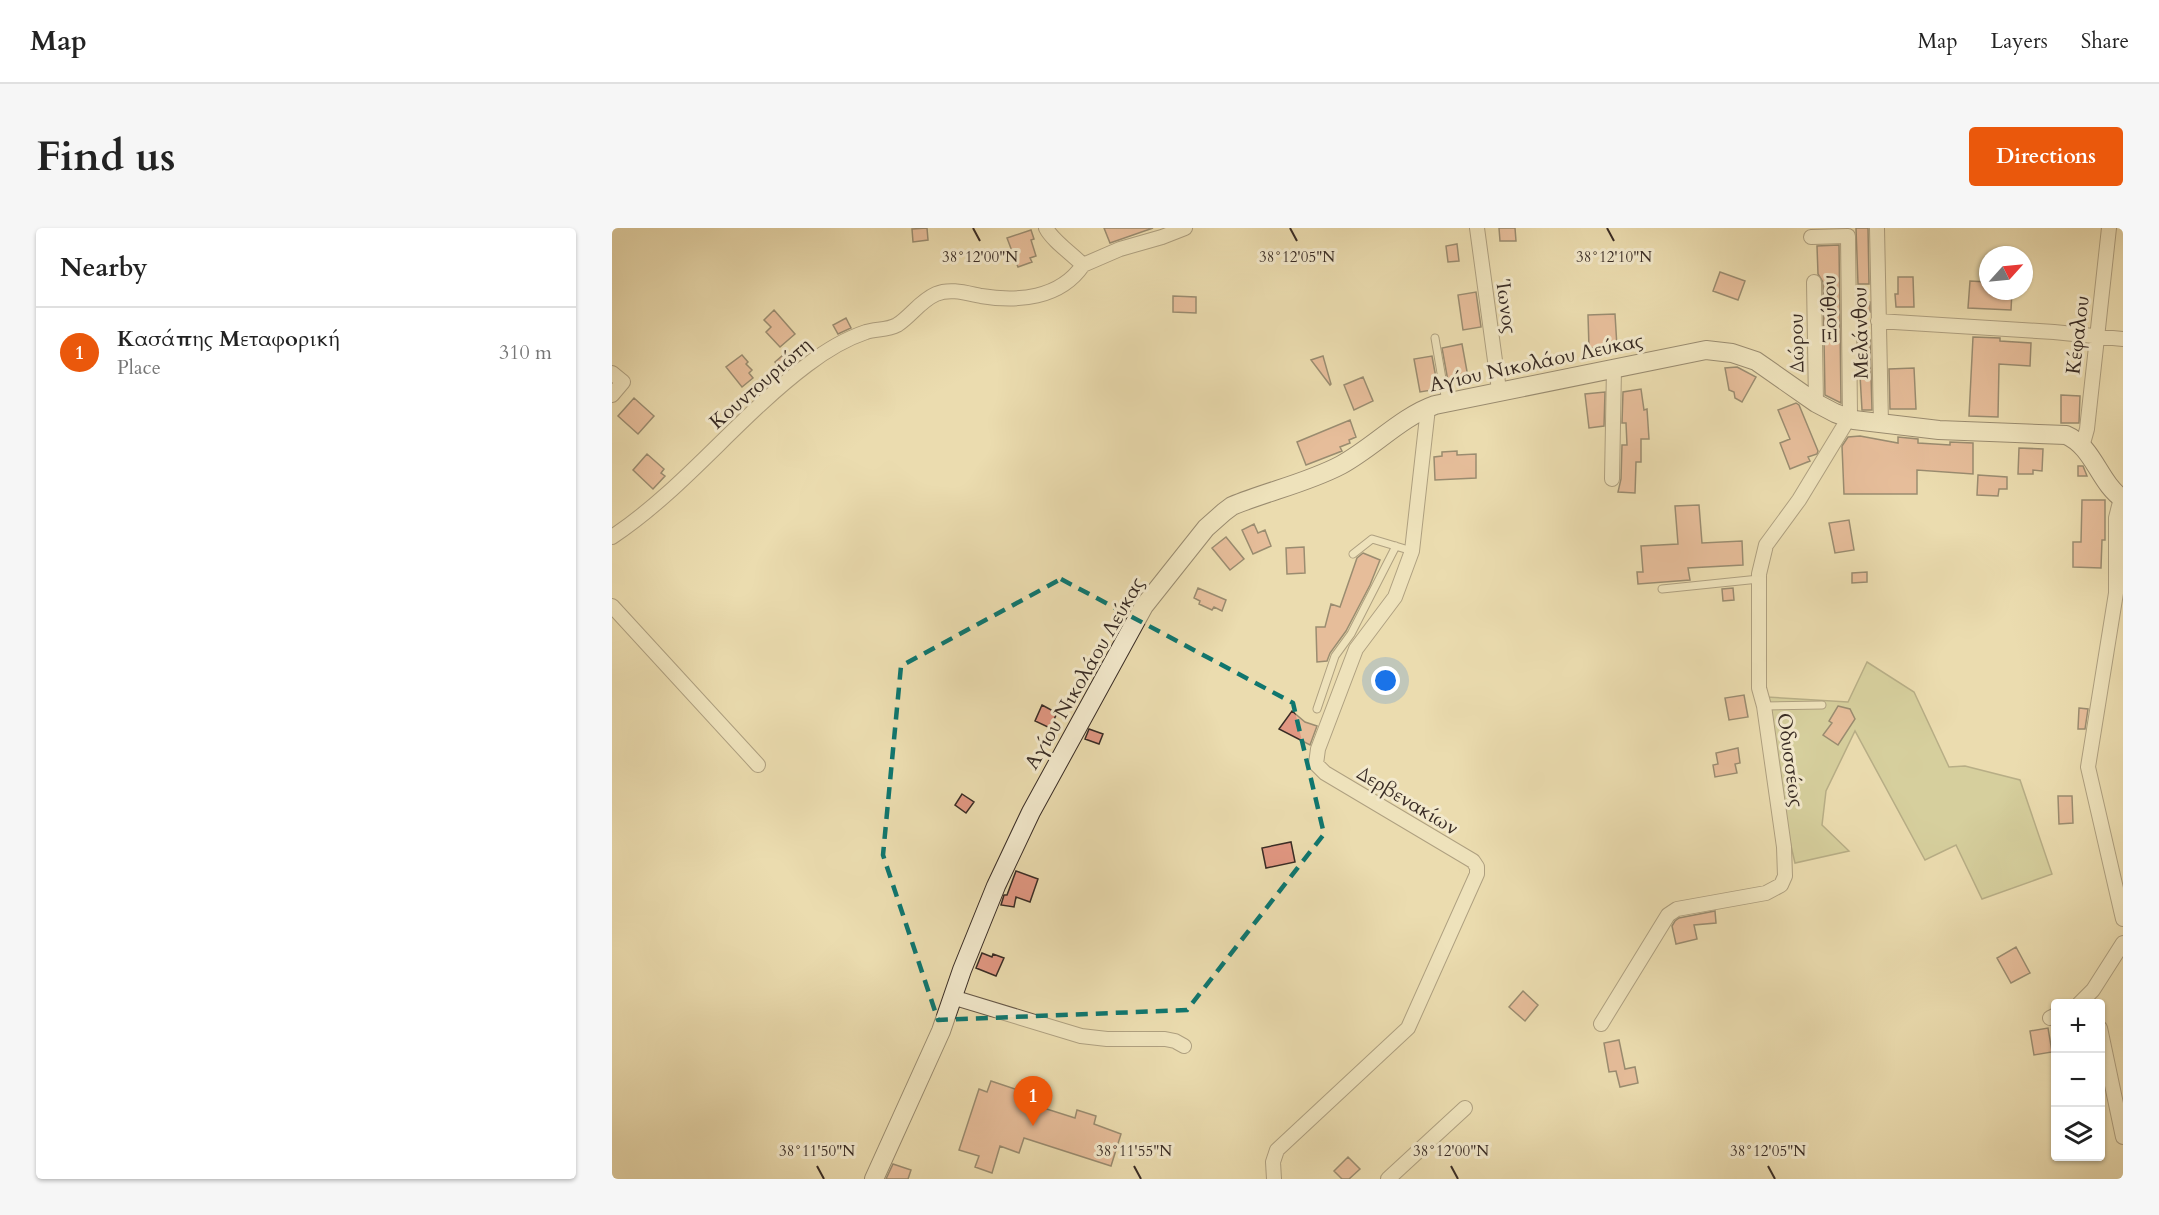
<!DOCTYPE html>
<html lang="en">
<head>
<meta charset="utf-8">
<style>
  body { margin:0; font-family:Cardo,serif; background:#f6f6f6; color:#222 }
  .controls { position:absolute; right:18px; bottom:18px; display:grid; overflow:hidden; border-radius:6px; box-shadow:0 2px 4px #0004 }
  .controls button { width:54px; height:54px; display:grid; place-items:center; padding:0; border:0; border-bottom:2px solid #e0e0e0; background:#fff; color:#222; font:30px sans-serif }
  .compass { position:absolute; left:1367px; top:18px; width:54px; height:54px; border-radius:50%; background:#fff; box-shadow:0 2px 4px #0004; rotate:63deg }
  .you { position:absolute; left:774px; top:453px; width:21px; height:21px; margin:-15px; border:4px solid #fff; border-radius:50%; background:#1a73e8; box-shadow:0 0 0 9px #1a73e833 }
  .badge { display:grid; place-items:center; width:39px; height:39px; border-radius:50%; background:#ea580c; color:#fff; font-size:20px; font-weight:700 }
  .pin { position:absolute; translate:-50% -50px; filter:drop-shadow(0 2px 3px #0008) }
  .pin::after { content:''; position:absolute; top:32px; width:21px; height:18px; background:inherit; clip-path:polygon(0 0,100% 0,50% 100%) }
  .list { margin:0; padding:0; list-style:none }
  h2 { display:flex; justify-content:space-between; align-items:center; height:78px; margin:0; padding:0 24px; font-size:26px }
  h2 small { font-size:20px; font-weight:400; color:#767676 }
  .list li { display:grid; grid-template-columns:39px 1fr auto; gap:18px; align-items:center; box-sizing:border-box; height:90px; padding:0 24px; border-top:2px solid #e0e0e0 }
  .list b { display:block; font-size:22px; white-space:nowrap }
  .list p { margin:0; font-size:20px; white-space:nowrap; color:#767676 }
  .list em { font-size:20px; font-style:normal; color:#767676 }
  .icon { flex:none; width:33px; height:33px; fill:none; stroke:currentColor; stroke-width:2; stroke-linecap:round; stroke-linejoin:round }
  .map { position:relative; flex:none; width:1511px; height:951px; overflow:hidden; border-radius:6px }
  header { display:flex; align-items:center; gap:36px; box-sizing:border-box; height:84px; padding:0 30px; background:#fff; border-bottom:2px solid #e0e0e0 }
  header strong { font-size:28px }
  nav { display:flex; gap:33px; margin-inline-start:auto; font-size:21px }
  .intro { display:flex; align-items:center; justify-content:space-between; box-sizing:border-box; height:144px; padding:0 36px }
  h1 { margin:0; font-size:42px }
  .button { padding:15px 27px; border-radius:6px; background:#ea580c; color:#fff; font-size:21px; font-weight:700 }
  main { display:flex; gap:36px; padding:0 36px }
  aside { flex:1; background:#fff; border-radius:6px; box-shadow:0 2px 4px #0004 }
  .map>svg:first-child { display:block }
</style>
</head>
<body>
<header>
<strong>Map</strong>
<nav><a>Map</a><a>Layers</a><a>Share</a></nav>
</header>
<div class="intro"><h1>Find us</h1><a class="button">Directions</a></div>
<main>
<aside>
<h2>Nearby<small></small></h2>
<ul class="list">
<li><span class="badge">1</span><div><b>Κασάπης Μεταφορική</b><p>Place</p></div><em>310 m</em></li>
</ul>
</aside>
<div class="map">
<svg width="1511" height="951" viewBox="0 0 1511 951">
  <rect width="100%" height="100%" fill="#ebdcaf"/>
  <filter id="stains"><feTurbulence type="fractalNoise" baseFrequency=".00333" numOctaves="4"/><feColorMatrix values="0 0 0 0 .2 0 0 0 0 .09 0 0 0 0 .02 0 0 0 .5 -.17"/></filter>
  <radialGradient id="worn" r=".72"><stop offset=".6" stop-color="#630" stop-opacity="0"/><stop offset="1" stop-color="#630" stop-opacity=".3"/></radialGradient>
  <path fill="#bcbf87" stroke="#7a7656" stroke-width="1.5" d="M 1255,434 L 1302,464 L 1337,539 L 1353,538 L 1408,552 L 1440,646 L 1370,671 L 1344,617 L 1313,632 L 1243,503 L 1214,563 L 1210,597 L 1237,623 L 1183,635 L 1163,549 L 1155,469 L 1236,474 Z"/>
  <path fill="#e19782" stroke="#392c25" stroke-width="1.5" d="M 315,0 L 316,12 L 301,14 L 300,1 Z
    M 492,0 L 541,0 L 498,15 Z
    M 887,0 L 903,0 L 904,13 L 888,13 Z
    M 1244,0 L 1256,0 L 1257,56 L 1246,56 Z
    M 419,2 L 422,11 L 419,12 L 424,28 L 418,30 L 420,34 L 406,39 L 395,10 Z
    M 845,16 L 847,33 L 836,34 L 834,18 Z
    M 1227,17 L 1229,175 L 1213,167 L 1211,54 L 1206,46 L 1205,18 Z
    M 1108,44 L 1133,53 L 1126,72 L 1101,63 Z
    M 1286,49 L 1301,49 L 1302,79 L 1284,79 L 1283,66 L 1286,66 Z
    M 1358,53 L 1376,54 L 1376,63 L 1400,63 L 1399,82 L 1356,80 Z
    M 864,64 L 869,99 L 851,102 L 846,67 Z
    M 561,68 L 584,69 L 584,85 L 561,84 Z
    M 1246,74 L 1258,74 L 1258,84 L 1246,84 Z
    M 162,82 L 183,106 L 168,119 L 154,104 L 159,99 L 152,92 Z
    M 1003,86 L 1005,119 L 977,120 L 976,87 Z
    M 234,90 L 239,100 L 226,106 L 221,97 Z
    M 1361,109 L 1388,110 L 1388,113 L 1419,115 L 1418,138 L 1387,136 L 1386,189 L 1357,188 Z
    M 1246,112 L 1258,112 L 1260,182 L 1250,182 Z
    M 850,116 L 856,149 L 836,153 L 830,120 Z
    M 130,127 L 136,134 L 134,136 L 140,142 L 137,145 L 141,150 L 130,159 L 114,139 Z
    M 171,127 L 179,136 L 172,143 L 163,134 Z
    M 711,128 L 719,156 L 718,157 L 699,132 Z
    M 820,128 L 826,161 L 808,164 L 802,131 Z
    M 1125,139 L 1144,149 L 1130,174 L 1123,170 L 1122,164 L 1117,162 L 1113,140 Z
    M 1302,140 L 1304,181 L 1278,181 L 1277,141 Z
    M 751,149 L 761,173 L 742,182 L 732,157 Z
    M 1029,161 L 1032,182 L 1035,181 L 1037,211 L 1029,211 L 1029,234 L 1024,234 L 1023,265 L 1006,264 L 1009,251 L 1010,217 L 1015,217 L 1014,195 L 1010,195 L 1011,164 Z
    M 993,164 L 992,198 L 977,200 L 973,166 Z
    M 1449,167 L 1468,168 L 1467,195 L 1449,195 Z
    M 22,170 L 42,188 L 26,206 L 6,188 Z
    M 1184,175 L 1187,177 L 1206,223 L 1205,226 L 1196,229 L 1198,233 L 1178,241 L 1168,215 L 1178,211 L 1166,182 Z
    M 738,192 L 744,209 L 737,212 L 738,215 L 728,219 L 730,223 L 694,237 L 685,214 Z
    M 1248,208 L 1286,215 L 1286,209 L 1306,211 L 1306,215 L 1338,217 L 1338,214 L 1361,215 L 1361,246 L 1305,242 L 1305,266 L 1232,266 L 1230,218 L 1236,209 Z
    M 1407,220 L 1431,221 L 1430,243 L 1421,242 L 1421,246 L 1406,246 Z
    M 845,223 L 845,227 L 864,226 L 864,250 L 823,252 L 822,229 L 830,228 L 830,224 Z
    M 35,226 L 52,241 L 49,245 L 53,248 L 41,261 L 21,242 Z
    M 1466,238 L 1471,238 L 1475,248 L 1466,248 Z
    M 1366,247 L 1395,249 L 1395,261 L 1387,261 L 1386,268 L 1365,267 Z
    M 1470,272 L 1493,272 L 1493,312 L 1490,312 L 1489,340 L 1461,339 L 1461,314 L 1469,314 Z
    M 1087,277 L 1090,315 L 1130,313 L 1131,337 L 1076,340 L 1078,352 L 1026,356 L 1025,344 L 1031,344 L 1029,318 L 1066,316 L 1063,278 Z
    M 1237,292 L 1242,322 L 1223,325 L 1217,295 Z
    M 642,296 L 646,305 L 653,302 L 659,318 L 641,326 L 630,302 Z
    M 614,309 L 632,331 L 618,342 L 600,320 Z
    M 692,319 L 693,345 L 675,346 L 674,320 Z
    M 751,325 L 768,332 L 758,357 L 734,403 L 718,425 L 715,433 L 705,434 L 704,399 L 713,399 L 719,376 L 728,379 L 745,330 Z
    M 1255,344 L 1255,354 L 1240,355 L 1240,345 Z
    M 586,360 L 614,372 L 610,383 L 602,379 L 600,382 L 587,376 L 588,373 L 582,370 Z
    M 1121,360 L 1122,372 L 1111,373 L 1110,361 Z
    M 1132,467 L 1136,489 L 1117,492 L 1113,470 Z
    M 430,477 L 445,485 L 438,500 L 423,493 Z
    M 1226,478 L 1238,481 L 1243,491 L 1226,517 L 1211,507 L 1220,495 L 1217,493 Z
    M 1467,480 L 1476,481 L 1473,501 L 1466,501 Z
    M 680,483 L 693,494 L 705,498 L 698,517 L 667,501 Z
    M 477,501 L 491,506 L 487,516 L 473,511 Z
    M 1126,520 L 1128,535 L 1123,536 L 1125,545 L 1103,549 L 1101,537 L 1106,536 L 1104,525 Z
    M 350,566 L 362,574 L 354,585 L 343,577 Z
    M 1446,568 L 1460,568 L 1461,595 L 1447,596 Z
    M 679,614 L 683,634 L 654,640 L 650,620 Z
    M 404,643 L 426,651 L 418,674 L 404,669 L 402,679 L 389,677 L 392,667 L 395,667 Z
    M 1103,683 L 1104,695 L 1082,697 L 1085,711 L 1064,716 L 1060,698 L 1063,693 L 1067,690 Z
    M 1404,719 L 1418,745 L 1399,755 L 1385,730 Z
    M 370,725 L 380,729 L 381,726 L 392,730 L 384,748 L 364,740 Z
    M 911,763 L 926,777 L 913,793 L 897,779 Z
    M 1436,800 L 1440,824 L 1422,827 L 1418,803 Z
    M 1007,812 L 1013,841 L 1023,839 L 1026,855 L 1008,859 L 1004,843 L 997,844 L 992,815 Z
    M 379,853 L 406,862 L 403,871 L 463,890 L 465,882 L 484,888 L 482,896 L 509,906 L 499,938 L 412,910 L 407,925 L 388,918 L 380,945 L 363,939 L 367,928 L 347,922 L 367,861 L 375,864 Z
    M 736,929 L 748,941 L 737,951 L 730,951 L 722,943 Z
    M 281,936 L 299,942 L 296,951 L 274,951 Z"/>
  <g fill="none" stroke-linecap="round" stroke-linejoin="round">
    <g stroke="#665848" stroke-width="9">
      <path id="service" d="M 823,110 L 834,174
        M 741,326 L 760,311 L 800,323
        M 1050,361 L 1147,351
        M 1152,478 L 1210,477
        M 705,481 L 723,428 L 739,406 L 784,318"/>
    </g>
    <g stroke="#665848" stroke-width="16">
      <path id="minor" d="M 434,0 C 440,12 460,26 471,37
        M 865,0 L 887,162
        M 1265,0 L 1269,196
        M 471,37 L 508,21 L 550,9 L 573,0
        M 1202,54 L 1204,175
        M 1266,93 L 1442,104 L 1511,111
        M 0,145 L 11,154 L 0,167
        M 1470,219 L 1475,201 L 1497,0
        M 1000,251 L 1002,140
        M 1509,270 L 1504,290 L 1504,365 L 1476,539 L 1511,691
        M 0,309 C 72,261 126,189 195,137 C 212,124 233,111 254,104 C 264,101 276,102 285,97 C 299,88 308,73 324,66 C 338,60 354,65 369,68 C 405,74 448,71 471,37
        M 0,378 L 146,537
        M 340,769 L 469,808 L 495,811 L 553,811 L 563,813 L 572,818
        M 1467,776 L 1481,762 L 1511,715
        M 1438,790 L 1444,787
        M 989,796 L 1056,687 L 1065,681 L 1154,665 L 1169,657 L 1173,648 L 1172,619 L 1152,478 L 1147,460 L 1147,346 L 1154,317 L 1187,272 L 1235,193 L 1238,186 L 1236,8 L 1199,9
        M 1488,800 L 1511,909
        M 662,951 L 661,934 L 665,922 L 796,800 L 865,646 L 865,639 L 861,633 L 713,545 L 704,536 L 706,521 L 744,421 L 783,369 L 800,323 L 816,180
        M 776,951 L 853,880"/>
    </g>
    <g stroke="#392c25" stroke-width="20">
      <path id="secondary" d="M 262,951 L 329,803 L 350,742 L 384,658 L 419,584 L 532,378 L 594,300 L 612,284 L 620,278 C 656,263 695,255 729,237 C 762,219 789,189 823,177 L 1094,122 L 1120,125 L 1144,133 L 1204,175 L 1223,185 L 1242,192 L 1327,202 L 1454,207 C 1482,219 1487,255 1511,271"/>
    </g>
    <use href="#service" stroke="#f2e8cb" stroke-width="7"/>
    <use href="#minor" stroke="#f2e8cb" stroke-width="14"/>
    <use href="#secondary" stroke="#f2e8cb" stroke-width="18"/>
  </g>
  <path d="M0 0H1511V951H0ZM 449,351 L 681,475 L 712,606 L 575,782 L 326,792 L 271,627 L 289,438 Z" fill="#ebdcaf" fill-opacity=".55" fill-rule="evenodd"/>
  <path fill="none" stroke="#0f766e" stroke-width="4.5" stroke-dasharray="12 8" stroke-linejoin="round" d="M 449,351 L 681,475 L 712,606 L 575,782 L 326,792 L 271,627 L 289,438 Z"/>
  <path fill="none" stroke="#392c25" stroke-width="2" d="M 361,0 L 368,13M 678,0 L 685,13M 995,0 L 1002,13M 205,938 L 212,951M 522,938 L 529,951M 839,938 L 846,951M 1156,938 L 1163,951"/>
  <g text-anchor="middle" stroke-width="6" stroke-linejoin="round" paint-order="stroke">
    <g font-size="20" fill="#392c25" stroke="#f2e8cb">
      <text transform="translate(895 79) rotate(82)" y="7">Ίωνος</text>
      <text transform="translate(1217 81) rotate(-91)" y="7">Ξούθου</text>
      <text transform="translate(1248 105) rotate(-91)" y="7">Μελάνθου</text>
      <text transform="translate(1465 107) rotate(-83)" y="7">Κέφαλου</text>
      <text transform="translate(1184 115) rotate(-91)" y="7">Δώρου</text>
      <text transform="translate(924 134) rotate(-12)" y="7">Αγίου Νικολάου Λεύκας</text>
      <text transform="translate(148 155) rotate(-41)" y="7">Κουντουριώτη</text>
      <text transform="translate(472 445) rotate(-60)" y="7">Αγίου Νικολάου Λεύκας</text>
      <text transform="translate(1179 532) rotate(82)" y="7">Οδυσσέως</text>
      <text transform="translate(796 572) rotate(31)" y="7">Δερβενακίων</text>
    </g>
  </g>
  <g font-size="15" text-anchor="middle" fill="#392c25" stroke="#f2e8cb" stroke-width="6" stroke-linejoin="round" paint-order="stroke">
    <text x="368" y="34">38°12'00"N</text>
    <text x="685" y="34">38°12'05"N</text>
    <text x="1002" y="34">38°12'10"N</text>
    <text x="205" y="928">38°11'50"N</text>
    <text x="522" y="928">38°11'55"N</text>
    <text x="839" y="928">38°12'00"N</text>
    <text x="1156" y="928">38°12'05"N</text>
  </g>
  <rect width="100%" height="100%" filter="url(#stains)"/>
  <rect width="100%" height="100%" fill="url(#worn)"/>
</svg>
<div class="controls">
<button>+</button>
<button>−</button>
<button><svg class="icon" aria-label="layers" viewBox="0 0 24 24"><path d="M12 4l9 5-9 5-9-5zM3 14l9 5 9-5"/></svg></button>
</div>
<svg class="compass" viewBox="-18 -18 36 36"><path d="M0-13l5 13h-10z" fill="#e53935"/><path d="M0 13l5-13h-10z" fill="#767676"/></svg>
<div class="you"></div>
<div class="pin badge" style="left:421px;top:898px">1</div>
</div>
</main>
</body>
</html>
